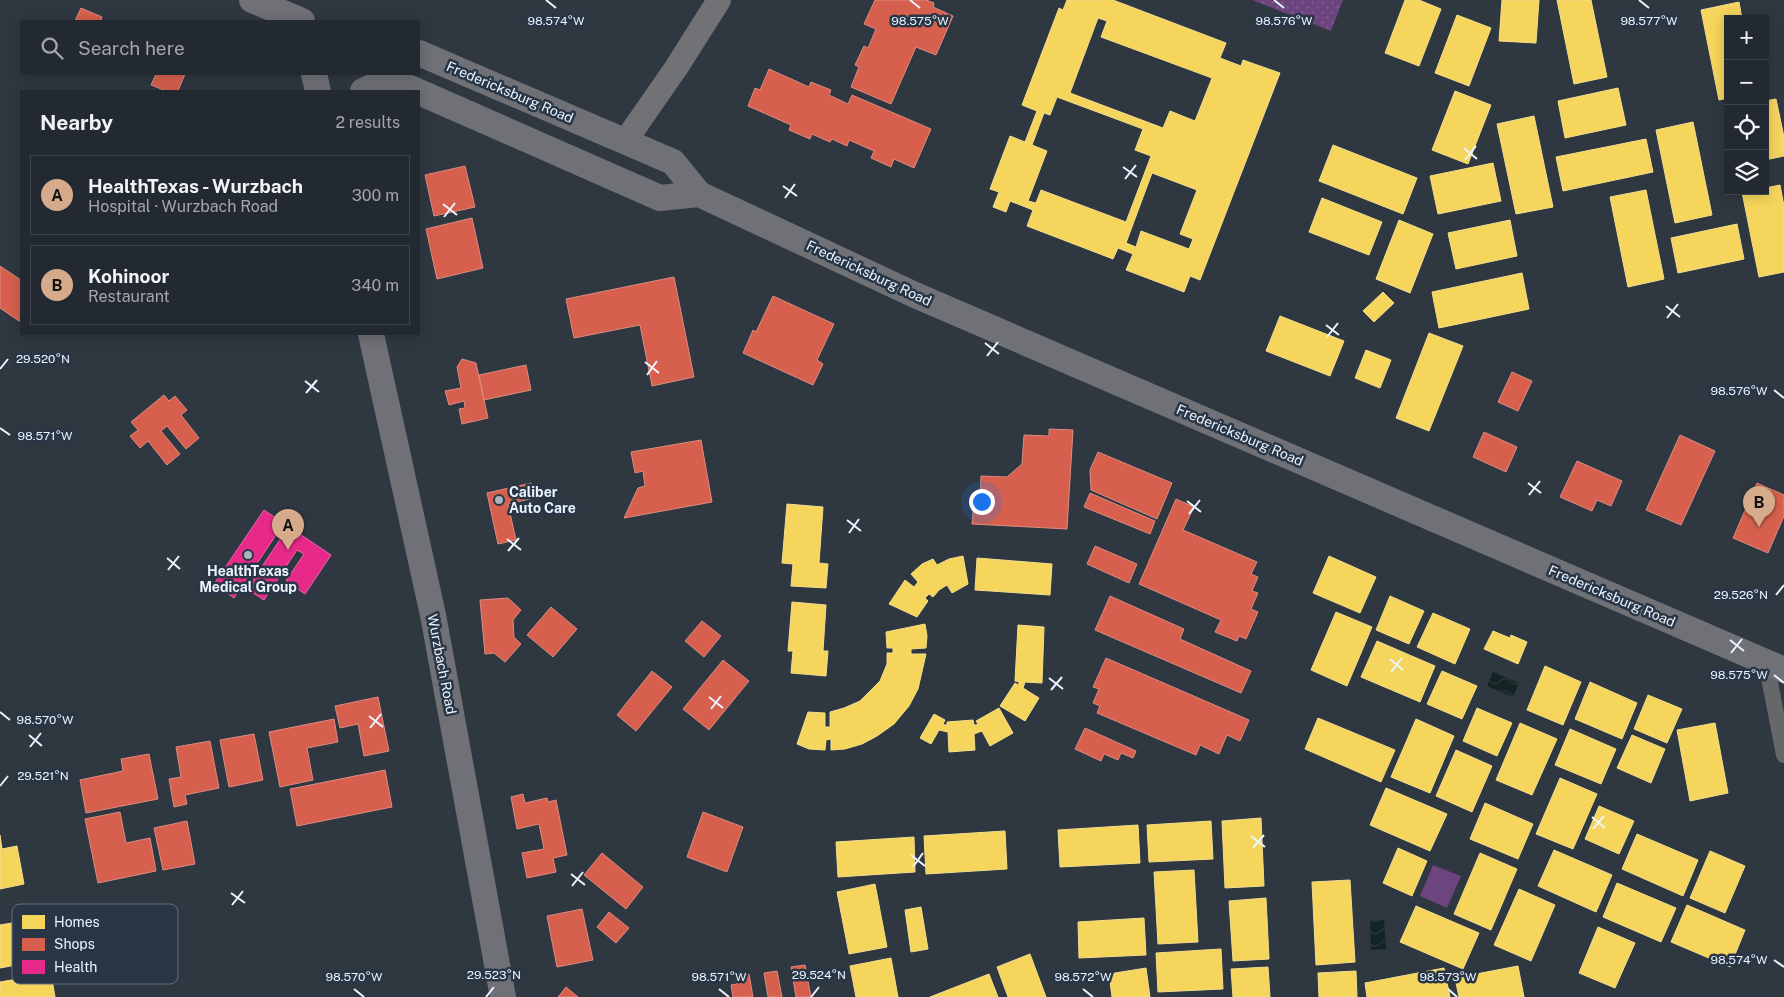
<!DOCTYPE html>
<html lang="en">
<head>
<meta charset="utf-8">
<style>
  body { margin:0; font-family:"Public Sans",sans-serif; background:#2b3138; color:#f1f3f6 }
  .controls { position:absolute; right:15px; top:15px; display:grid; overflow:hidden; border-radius:0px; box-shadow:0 2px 12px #0003 }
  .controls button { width:45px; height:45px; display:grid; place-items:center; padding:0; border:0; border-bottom:1px solid #40454c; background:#232930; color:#f1f3f6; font:25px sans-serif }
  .you { position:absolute; left:981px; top:501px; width:18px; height:18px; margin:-12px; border:4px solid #fff; border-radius:50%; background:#1a73e8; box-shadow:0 0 0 8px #1a73e833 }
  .badge { display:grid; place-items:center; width:32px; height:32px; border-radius:50%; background:#d6ab8b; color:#111; font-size:16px; font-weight:700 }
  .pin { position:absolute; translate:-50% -41px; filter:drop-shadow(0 1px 2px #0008) }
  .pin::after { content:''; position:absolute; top:26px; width:18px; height:15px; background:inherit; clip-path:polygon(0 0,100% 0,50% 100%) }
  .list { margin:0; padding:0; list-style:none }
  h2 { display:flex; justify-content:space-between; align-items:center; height:65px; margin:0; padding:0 20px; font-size:21px }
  h2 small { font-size:16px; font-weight:400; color:#a3a6ab }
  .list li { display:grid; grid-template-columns:32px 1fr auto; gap:15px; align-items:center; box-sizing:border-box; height:80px; margin:0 10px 10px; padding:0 10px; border:1px solid #40454c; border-radius:0px }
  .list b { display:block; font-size:19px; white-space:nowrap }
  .list p { margin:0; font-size:16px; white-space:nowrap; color:#a3a6ab }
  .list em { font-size:16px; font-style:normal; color:#a3a6ab }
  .icon { flex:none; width:28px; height:28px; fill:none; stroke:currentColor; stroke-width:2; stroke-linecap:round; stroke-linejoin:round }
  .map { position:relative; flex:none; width:1784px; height:997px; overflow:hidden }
  .search { position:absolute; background:#232930; box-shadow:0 2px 12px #0003; left:20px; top:20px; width:400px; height:55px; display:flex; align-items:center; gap:12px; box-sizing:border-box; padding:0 18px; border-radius:0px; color:#a3a6ab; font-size:19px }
  .panel { position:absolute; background:#232930; box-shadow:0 2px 12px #0003; left:20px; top:90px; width:400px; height:245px; border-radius:0px }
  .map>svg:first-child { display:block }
</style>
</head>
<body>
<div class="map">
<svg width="1784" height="997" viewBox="0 0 1784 997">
  <defs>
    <pattern id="green-dots" width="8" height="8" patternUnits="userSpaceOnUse" patternTransform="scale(1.25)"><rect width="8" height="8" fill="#6c447e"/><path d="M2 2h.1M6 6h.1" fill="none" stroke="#816091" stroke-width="1.8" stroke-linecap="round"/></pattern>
    <pattern id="water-waves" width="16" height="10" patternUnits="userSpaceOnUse" patternTransform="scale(1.25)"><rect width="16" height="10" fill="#132424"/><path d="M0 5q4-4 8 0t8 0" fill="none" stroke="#2a3a3a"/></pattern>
  </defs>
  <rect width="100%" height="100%" fill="#2f3740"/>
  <path fill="url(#green-dots)" d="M 1252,0 L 1343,0 L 1331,31 Z"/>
  <path fill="#6c447e" d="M 1433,865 L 1461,876 L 1447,908 L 1420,896 Z"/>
  <path fill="url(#water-waves)" d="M 1493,672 L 1519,683 L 1513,697 L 1487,686 Z
    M 1384,920 L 1386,949 L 1371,950 L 1370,921 Z"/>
  <path fill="#f6d55c" stroke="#f3de8d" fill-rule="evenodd" d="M 1067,0 L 1113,0 L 1226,43 L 1220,58 L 1241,66 L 1243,60 L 1280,73 L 1200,280 L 1190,276 L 1184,292 L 1126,270 L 1133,254 L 1118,248 L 1113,259 L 1027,226 L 1033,210 L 1010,201 L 1006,212 L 993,207 L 999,192 L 990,189 L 1010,136 L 1025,142 L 1037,111 L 1022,105 L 1059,8 L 1063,10 ZM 1098,18 L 1107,21 L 1101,37 L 1212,78 L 1195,121 L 1170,111 L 1163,128 L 1070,93 ZM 1057,97 L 1143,129 L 1135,150 L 1151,156 L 1126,222 L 1041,190 L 1036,203 L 1028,201 L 1047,151 L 1032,145 L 1044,113 L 1050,115 ZM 1152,173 L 1197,190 L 1180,234 L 1193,239 L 1189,249 L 1141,231 L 1136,247 L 1126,243 Z
    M 1405,0 L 1419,0 L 1441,9 L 1419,66 L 1385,53 Z
    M 1502,0 L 1539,0 L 1536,43 L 1499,41 Z
    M 1557,0 L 1591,0 L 1607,77 L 1574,84 Z
    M 1739,2 L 1742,19 L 1728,19 L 1728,98 L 1719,100 L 1701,10 Z
    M 1457,15 L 1491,28 L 1469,86 L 1435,73 Z
    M 1618,88 L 1626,125 L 1565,138 L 1558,101 Z
    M 1455,91 L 1491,105 L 1468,164 L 1432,150 Z
    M 1776,99 L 1784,137 L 1784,156 L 1765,160 L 1765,101 Z
    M 1534,116 L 1553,207 L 1516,214 L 1497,124 Z
    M 1693,122 L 1712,215 L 1675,223 L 1656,130 Z
    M 1646,139 L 1653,172 L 1563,191 L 1556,157 Z
    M 1333,145 L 1417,178 L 1403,214 L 1319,181 Z
    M 1493,163 L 1501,201 L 1438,214 L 1430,176 Z
    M 1780,185 L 1784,206 L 1784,272 L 1759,277 L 1742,192 L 1765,191 L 1765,188 Z
    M 1646,190 L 1664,279 L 1628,287 L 1610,197 Z
    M 1322,198 L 1382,222 L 1369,255 L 1309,232 Z
    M 1399,220 L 1433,234 L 1410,293 L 1376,279 Z
    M 1510,220 L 1517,256 L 1456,269 L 1448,233 Z
    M 1737,224 L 1744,259 L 1678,273 L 1671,238 Z
    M 1522,273 L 1529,309 L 1439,328 L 1432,292 Z
    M 1383,292 L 1394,303 L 1374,322 L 1363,311 Z
    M 1280,316 L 1344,341 L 1330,376 L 1266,351 Z
    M 1429,333 L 1463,346 L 1429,431 L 1396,418 Z
    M 1366,350 L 1391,360 L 1380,388 L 1355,378 Z
    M 787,504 L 823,507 L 819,563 L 828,564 L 826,588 L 791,586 L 793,564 L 782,563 Z
    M 963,556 L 968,584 L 952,593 L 947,585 L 939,590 L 933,597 L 929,594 L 925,598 L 928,601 L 917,617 L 889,604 L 905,580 L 914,587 L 918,582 L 911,574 L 922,564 L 933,559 L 937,565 L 949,559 Z
    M 1329,556 L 1376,577 L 1360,613 L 1313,593 Z
    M 977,558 L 1052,564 L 1050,595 L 975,590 Z
    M 1390,596 L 1424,611 L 1409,644 L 1376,630 Z
    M 792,602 L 826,605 L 823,651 L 828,651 L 826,676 L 791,673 L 793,651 L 788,651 Z
    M 1336,612 L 1372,627 L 1347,686 L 1311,670 Z
    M 1433,613 L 1470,629 L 1455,664 L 1417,647 Z
    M 925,624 L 927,636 L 926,648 L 911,649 L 911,654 L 926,654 L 918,689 L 909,706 L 894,724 L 877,736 L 862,744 L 845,749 L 831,750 L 831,739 L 826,740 L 825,750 L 809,749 L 797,744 L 808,712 L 825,713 L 825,727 L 830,727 L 830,712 L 844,708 L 860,701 L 880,681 L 887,664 L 887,653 L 893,653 L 893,648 L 887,648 L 886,632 Z
    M 1018,625 L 1044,627 L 1042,683 L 1025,682 L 1023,688 L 1039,698 L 1025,721 L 1000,706 L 1015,683 L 1018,685 L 1019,683 L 1019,682 L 1015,681 Z
    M 1493,631 L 1510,638 L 1511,635 L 1527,642 L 1518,664 L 1484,649 Z
    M 1377,641 L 1435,666 L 1420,702 L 1361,677 Z
    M 1545,666 L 1581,682 L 1563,725 L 1527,710 Z
    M 1442,671 L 1477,686 L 1462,719 L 1427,704 Z
    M 1590,682 L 1637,703 L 1622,739 L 1575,719 Z
    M 1648,695 L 1682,709 L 1667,743 L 1634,729 Z
    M 999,708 L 1013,733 L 990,746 L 982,731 L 974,734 L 975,750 L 949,752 L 948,732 L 939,730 L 931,744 L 920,738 L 934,714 L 945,720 L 943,724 L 945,725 L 947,725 L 947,722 L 973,720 L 974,725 L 976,725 L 978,724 L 976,721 Z
    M 1477,708 L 1512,723 L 1497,756 L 1463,741 Z
    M 1318,718 L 1395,750 L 1381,782 L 1305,749 Z
    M 1416,719 L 1454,736 L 1430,793 L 1391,777 Z
    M 1520,723 L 1557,739 L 1532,795 L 1496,780 Z
    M 1715,723 L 1728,793 L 1690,801 L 1677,730 Z
    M 1570,729 L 1616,749 L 1601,784 L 1555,765 Z
    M 1632,735 L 1665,749 L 1651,783 L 1617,768 Z
    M 1456,750 L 1492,766 L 1472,812 L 1436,796 Z
    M 1560,778 L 1597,794 L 1573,849 L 1536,834 Z
    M 1386,788 L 1447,814 L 1430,851 L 1370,825 Z
    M 1485,803 L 1533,824 L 1518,859 L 1470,839 Z
    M 1599,806 L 1634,821 L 1619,854 L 1585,839 Z
    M 1261,818 L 1264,886 L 1225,888 L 1222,821 Z
    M 1211,821 L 1213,859 L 1149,862 L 1147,825 Z
    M 1138,825 L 1140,863 L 1060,867 L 1058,830 Z
    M 1005,831 L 1007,869 L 926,874 L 924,836 Z
    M 1637,834 L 1698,860 L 1683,896 L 1622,869 Z
    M 0,835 L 2,849 L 17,846 L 24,884 L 0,889 Z
    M 914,837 L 915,872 L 838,877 L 836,842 Z
    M 1398,848 L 1427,861 L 1412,896 L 1383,883 Z
    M 1554,850 L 1612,875 L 1596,912 L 1538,886 Z
    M 1710,851 L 1745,866 L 1725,913 L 1690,898 Z
    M 1480,853 L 1517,869 L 1491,930 L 1454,914 Z
    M 1194,870 L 1198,942 L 1158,944 L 1154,872 Z
    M 1350,880 L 1355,962 L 1316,965 L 1312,882 Z
    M 1617,883 L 1676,908 L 1661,942 L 1603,917 Z
    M 875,884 L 887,947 L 849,954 L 837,892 Z
    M 1519,889 L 1555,905 L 1531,961 L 1494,945 Z
    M 1266,898 L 1269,959 L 1233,961 L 1229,901 Z
    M 1687,905 L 1745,930 L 1730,967 L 1671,942 Z
    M 1416,906 L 1479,933 L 1463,969 L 1400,942 Z
    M 921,907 L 928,949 L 911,952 L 905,910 Z
    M 41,918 L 48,959 L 0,968 L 0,925 Z
    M 1144,918 L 1146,955 L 1079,958 L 1078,922 Z
    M 1598,927 L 1635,943 L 1615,988 L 1579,973 Z
    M 1221,949 L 1223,989 L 1158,992 L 1156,953 Z
    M 1030,954 L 1046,997 L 1008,997 L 997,967 Z
    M 891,958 L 898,997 L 856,997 L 850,966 Z
    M 1518,966 L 1524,997 L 1459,997 L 1455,978 Z
    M 1268,967 L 1270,997 L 1233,997 L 1231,969 Z
    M 1146,968 L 1150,997 L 1112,997 L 1109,974 Z
    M 1444,968 L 1450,997 L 1367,997 L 1365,983 Z
    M 1356,971 L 1357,997 L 1319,997 L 1318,973 Z
    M 51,973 L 55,997 L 0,997 L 0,982 Z
    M 989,974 L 998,997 L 930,997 Z"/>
  <path fill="#d6604d" stroke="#dd8c82" d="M 875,0 L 926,0 L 934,3 L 933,7 L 953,16 L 936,55 L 916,47 L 891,104 L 851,87 L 859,67 L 855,65 L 864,46 L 868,48 L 876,29 L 864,24 Z
    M 81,8 L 102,17 L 101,21 L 75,21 Z
    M 769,69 L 809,87 L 811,82 L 831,90 L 829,95 L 848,104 L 852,95 L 931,129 L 914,168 L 894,159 L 891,167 L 871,158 L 874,151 L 849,140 L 847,146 L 832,139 L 830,142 L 812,134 L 810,139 L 789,130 L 791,125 L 748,106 L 755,88 L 760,90 Z
    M 156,74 L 185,74 L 178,91 L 166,91 L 151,85 Z
    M 465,166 L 475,207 L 434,216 L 425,175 Z
    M 472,218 L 483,268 L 437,279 L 426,229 Z
    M 0,266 L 21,280 L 21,321 L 19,321 L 0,308 Z
    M 674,277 L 694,377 L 652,386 L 640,325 L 574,338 L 566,299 Z
    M 773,296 L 834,324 L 817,360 L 823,364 L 813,385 L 743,353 L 753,330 L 756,332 Z
    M 462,359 L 476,363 L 488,418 L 462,424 L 459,409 L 465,408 L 464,401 L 449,405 L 445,391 L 461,388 L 457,367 Z
    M 526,365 L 531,390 L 484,400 L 479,375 Z
    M 1512,372 L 1532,381 L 1518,411 L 1498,402 Z
    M 164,395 L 169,401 L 175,396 L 187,410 L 181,415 L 199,438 L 186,449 L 167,426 L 161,431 L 180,454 L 167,465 L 148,441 L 140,448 L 130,436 L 138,430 L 131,422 Z
    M 1049,429 L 1073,430 L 1067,529 L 972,524 L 974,501 L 980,502 L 981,476 L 1007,477 L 1022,464 L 1024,435 L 1049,436 Z
    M 1484,432 L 1517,447 L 1506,472 L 1473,457 Z
    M 1680,435 L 1715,451 L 1681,525 L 1646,510 Z
    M 701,440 L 712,502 L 624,518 L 638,488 L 645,486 L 643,471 L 635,473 L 631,452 Z
    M 1098,452 L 1172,483 L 1157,519 L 1091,490 L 1090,470 Z
    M 1577,461 L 1622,481 L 1611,506 L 1597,500 L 1592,511 L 1560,497 Z
    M 531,483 L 534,498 L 508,504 L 516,540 L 498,544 L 487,493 Z
    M 1757,483 L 1784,495 L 1784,516 L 1768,553 L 1733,538 Z
    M 1090,493 L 1155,521 L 1150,534 L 1084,507 Z
    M 1176,499 L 1194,507 L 1183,530 L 1257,562 L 1251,574 L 1258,577 L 1252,591 L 1258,593 L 1251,609 L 1258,612 L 1246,639 L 1239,636 L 1237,641 L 1215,632 L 1221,620 L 1139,584 Z
    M 1095,546 L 1137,564 L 1129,583 L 1087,564 Z
    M 1110,596 L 1184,629 L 1180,639 L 1251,671 L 1241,693 L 1095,630 Z
    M 508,598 L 521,610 L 513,620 L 514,637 L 521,644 L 505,662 L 494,653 L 485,654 L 480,600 Z
    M 551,607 L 577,629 L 553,657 L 527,635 Z
    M 702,621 L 721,636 L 704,657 L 685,641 Z
    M 1106,658 L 1249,720 L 1240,741 L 1227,735 L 1219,754 L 1200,745 L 1196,755 L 1097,713 L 1100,706 L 1093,703 L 1099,689 L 1093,687 Z
    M 723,660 L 749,681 L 709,730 L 683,709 Z
    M 652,671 L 672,687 L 636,731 L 617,715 Z
    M 378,697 L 389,751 L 364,756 L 358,724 L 340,728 L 335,706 Z
    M 334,719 L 338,742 L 307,748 L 313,780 L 280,787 L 269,732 Z
    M 1085,728 L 1136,751 L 1133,758 L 1121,753 L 1118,760 L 1104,754 L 1101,761 L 1075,749 Z
    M 254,734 L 263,780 L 229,787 L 220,740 Z
    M 210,741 L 219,788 L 185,795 L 187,804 L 174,807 L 169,779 L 181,777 L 176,747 Z
    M 149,754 L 158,799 L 86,813 L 80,780 L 123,771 L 121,759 Z
    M 385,770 L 392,807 L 297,826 L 290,789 Z
    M 523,794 L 525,803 L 547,798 L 548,802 L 556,800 L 567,855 L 553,858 L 556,872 L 527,878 L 522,853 L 544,849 L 539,824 L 517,829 L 511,797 Z
    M 120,812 L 126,843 L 150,838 L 156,871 L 98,883 L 85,819 Z
    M 703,812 L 743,827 L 727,872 L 687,857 Z
    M 187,821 L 195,864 L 163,870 L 154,828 Z
    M 602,853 L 643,887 L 626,909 L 584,875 Z
    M 582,909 L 593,960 L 557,967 L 547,916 Z
    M 609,912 L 629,928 L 616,943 L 597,927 Z
    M 805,965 L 811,997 L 796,997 L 791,967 Z
    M 777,971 L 782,997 L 768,997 L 764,973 Z
    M 749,974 L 753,997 L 733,997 L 731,985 L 737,984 L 735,977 Z
    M 566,987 L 578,997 L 558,997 Z"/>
  <path fill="#e7298a" stroke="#e866ad" d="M 264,510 L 331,555 L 305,594 L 286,581 L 304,554 L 297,550 L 264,600 L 247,589 L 281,538 L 276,535 L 234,598 L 214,584 Z"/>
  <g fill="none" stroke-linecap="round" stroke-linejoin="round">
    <path stroke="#65676b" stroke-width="16" d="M 1766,662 L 1784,755"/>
    <path stroke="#707276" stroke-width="24" d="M 626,140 L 676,68 L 719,0"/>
    <path stroke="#6f7176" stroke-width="26" d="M 252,0 L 302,21
      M 419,53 L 673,162 L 699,194 L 915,295 L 1784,670
      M 314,74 L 318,91
      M 383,74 L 388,79 L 417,91
      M 363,91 L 388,79
      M 419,92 L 660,198 L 699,194
      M 371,334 L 433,615 L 503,997"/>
  </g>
  <path fill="none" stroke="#ecf4ff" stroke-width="2" d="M 546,0 L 556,8M 910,0 L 920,8M 1274,0 L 1284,8M 1639,0 L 1649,8M 1464,148 L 1477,159M 1465,160 L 1476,146M 1123,167 L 1137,177M 1125,179 L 1136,165M 783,186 L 797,196M 785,198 L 795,184M 443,204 L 457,215M 444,217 L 455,203M 1666,306 L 1680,317M 1667,318 L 1678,304M 1326,325 L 1339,335M 1327,337 L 1338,323M 985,343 L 999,354M 987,356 L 998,342M 645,362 L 659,373M 0,369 L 8,359M 647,375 L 657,361M 305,381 L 319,392M 1774,390 L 1784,398M 306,393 L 317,380M 0,428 L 10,435M 1528,483 L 1541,493M 1529,495 L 1540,481M 1187,501 L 1201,512M 1189,514 L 1200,500M 847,520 L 861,531M 849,533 L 859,519M 507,539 L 521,550M 508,551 L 519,538M 167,558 L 180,569M 168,570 L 179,556M 1776,595 L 1784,585M 1730,640 L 1744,651M 1731,653 L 1742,639M 1390,659 L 1403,670M 1391,672 L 1402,658M 1774,675 L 1784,683M 1049,678 L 1063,689M 1051,690 L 1062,677M 709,697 L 723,708M 711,709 L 721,696M 0,712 L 10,720M 369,716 L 383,727M 370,728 L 381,714M 29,735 L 42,746M 30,747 L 41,733M 0,786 L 8,776M 1592,817 L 1605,828M 1593,829 L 1604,816M 1251,836 L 1265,847M 1253,848 L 1264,835M 911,855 L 925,866M 913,867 L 923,853M 571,874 L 585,885M 572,886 L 583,872M 231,893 L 245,903M 232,905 L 243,891M 1774,960 L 1784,967M 354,989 L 364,997M 719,989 L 729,997M 1083,989 L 1093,997M 1448,989 L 1457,997M 486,997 L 494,987M 811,997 L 819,987"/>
  <g fill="#aab2bc" stroke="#293646" stroke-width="2">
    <circle cx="499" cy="500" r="5"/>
    <circle cx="248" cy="555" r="5"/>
  </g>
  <g text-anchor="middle" stroke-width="5" stroke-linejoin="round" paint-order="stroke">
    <g font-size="14" fill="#ecf4ff" stroke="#293646">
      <text transform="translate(510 92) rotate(23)" y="5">Fredericksburg Road</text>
      <text transform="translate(869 273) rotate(25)" y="5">Fredericksburg Road</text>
      <text transform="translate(1240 435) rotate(23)" y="5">Fredericksburg Road</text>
      <text transform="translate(1612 596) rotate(23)" y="5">Fredericksburg Road</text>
      <text transform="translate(442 664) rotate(79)" y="5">Wurzbach Road</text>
    </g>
    <g font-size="14" font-weight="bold" fill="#ecf4ff" stroke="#293646" text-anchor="start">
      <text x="509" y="497">Caliber<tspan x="509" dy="16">Auto Care</tspan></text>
      <text x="248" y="576" text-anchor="middle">HealthTexas<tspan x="248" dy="16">Medical Group</tspan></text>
    </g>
  </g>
  <rect x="12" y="904" width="166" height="80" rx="8" fill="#293646" stroke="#646f7e" stroke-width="1"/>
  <rect x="22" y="915" width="23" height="14" fill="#f6d55c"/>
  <rect x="22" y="938" width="23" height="13" fill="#d6604d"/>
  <rect x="22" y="960" width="23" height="14" fill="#e7298a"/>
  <g font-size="14" fill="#ecf4ff">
    <text x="54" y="927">Homes</text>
    <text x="54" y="949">Shops</text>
    <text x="54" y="972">Health</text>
  </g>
  <g font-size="12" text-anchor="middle" fill="#ecf4ff" stroke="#293646" stroke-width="5" stroke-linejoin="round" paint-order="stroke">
    <text x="556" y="25">98.574°W</text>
    <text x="920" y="25">98.575°W</text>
    <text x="1284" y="25">98.576°W</text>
    <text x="1649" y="25">98.577°W</text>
    <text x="43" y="363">29.520°N</text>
    <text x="1739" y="395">98.576°W</text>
    <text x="45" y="440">98.571°W</text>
    <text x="1741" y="599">29.526°N</text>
    <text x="1739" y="679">98.575°W</text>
    <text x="45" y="724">98.570°W</text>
    <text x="43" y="780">29.521°N</text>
    <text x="1739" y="964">98.574°W</text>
    <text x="494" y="979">29.523°N</text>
    <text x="819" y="979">29.524°N</text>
    <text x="354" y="981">98.570°W</text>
    <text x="719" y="981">98.571°W</text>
    <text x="1083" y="981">98.572°W</text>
    <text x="1448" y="981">98.573°W</text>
  </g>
</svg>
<div class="controls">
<button>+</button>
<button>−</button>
<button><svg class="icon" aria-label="locate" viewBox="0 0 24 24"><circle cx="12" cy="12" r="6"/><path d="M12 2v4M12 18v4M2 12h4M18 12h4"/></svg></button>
<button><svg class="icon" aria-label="layers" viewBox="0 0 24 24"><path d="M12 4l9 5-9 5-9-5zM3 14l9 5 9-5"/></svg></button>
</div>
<div class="you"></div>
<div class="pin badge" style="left:288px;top:550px">A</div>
<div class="pin badge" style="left:1759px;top:527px">B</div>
<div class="search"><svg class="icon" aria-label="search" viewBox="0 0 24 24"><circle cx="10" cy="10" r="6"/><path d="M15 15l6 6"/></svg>Search here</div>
<section class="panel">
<h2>Nearby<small>2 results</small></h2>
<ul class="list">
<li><span class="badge">A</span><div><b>HealthTexas - Wurzbach</b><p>Hospital · Wurzbach Road</p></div><em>300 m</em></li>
<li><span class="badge">B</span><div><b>Kohinoor</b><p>Restaurant</p></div><em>340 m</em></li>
</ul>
</section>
</div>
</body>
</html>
